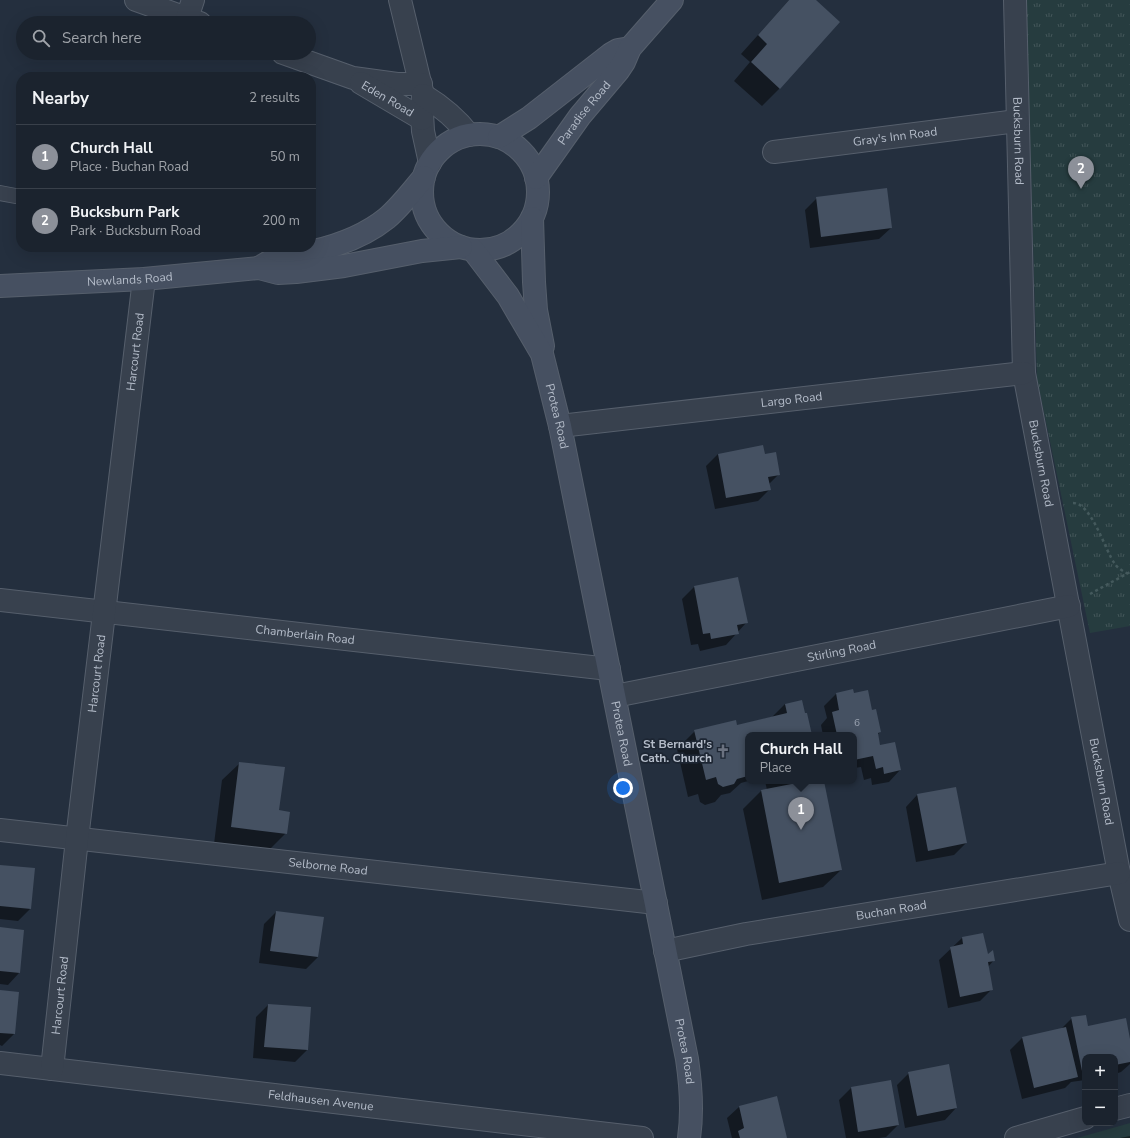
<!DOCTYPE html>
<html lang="en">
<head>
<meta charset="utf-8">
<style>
  body { margin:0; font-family:"Nunito Sans",sans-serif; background:#242b36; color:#f1f3f6 }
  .controls { position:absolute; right:12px; bottom:12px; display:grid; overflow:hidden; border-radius:8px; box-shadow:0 4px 16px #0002 }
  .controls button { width:36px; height:36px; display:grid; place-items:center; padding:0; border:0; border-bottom:1px solid #39404a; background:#1b232e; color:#f1f3f6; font:20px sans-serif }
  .you { position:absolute; left:623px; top:788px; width:14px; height:14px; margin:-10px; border:3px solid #fff; border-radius:50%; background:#1a73e8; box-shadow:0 0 0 6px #1a73e833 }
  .badge { display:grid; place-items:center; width:26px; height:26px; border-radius:50%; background:#8c9099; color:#fff; font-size:13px; font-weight:700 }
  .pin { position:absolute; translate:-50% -33px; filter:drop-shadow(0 1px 2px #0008) }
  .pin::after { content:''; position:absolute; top:21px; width:14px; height:12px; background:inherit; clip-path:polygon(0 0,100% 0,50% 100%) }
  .popup { position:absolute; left:745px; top:732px; width:112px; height:52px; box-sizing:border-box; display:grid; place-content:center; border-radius:8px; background:#1b232e; filter:drop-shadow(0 1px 3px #0005); font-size:13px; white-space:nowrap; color:#a0a4aa }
  .popup b { font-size:15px; color:#f1f3f6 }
  .popup::after { content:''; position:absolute; left:50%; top:100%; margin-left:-8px; border:8px solid transparent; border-top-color:#1b232e }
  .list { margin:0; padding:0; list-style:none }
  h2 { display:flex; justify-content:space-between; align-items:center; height:52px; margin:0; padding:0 16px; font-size:17px }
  h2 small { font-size:13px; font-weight:400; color:#a0a4aa }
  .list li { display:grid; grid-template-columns:26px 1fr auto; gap:12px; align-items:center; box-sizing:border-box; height:64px; padding:0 16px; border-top:1px solid #39404a }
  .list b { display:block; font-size:15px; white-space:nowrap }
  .list p { margin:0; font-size:13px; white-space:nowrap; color:#a0a4aa }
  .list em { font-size:13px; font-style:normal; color:#a0a4aa }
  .icon { flex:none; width:22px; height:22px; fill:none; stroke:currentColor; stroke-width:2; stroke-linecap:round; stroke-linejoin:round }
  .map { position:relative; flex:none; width:1130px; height:1138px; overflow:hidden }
  .search { position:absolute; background:#1b232e; box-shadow:0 4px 16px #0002; left:16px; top:16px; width:300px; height:44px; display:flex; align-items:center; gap:10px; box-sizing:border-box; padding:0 14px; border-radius:22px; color:#a0a4aa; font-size:15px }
  .panel { position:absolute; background:#1b232e; box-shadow:0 4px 16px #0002; left:16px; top:72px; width:300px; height:180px; border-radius:16px }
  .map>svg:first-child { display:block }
</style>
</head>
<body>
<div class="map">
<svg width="1130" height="1138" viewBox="0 0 1130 1138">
  <defs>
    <pattern id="park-tufts" width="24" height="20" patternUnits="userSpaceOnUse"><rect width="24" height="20" fill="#263c3f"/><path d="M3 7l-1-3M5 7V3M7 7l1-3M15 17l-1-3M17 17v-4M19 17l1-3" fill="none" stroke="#435659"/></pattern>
  </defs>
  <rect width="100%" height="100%" fill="#242f3e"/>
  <path fill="#263c3f" d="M 1130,1123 L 1130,1138 L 1077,1138 Z"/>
  <path fill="url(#park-tufts)" d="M 1026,0 L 1130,0 L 1130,626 L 1090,633 L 1037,379 Z"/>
  <path fill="#0007" d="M 789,0 L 815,0 L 780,88 L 762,106 L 734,81 L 750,62 L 741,54 Z
    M 817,198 L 891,228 L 879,239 L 810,248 L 805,210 Z
    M 718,454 L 764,455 L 779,474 L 769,484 L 770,489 L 758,501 L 715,509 L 706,466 Z
    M 738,578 L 746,623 L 726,645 L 700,651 L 698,644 L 691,645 L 682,599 L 694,587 Z
    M 852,691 L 853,694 L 872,711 L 880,732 L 877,735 L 880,746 L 900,770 L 889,782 L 872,785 L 871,778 L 864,780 L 861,767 L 854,768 L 854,735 L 823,735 L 821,725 L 827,718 L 824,706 L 836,694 Z
    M 785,704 L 811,735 L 748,735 L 748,781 L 741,783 L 730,793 L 721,795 L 715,802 L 705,805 L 700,802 L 698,794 L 688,797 L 677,749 L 695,731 L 736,726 L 772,717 Z
    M 240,763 L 286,833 L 268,851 L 214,844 L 222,780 Z
    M 765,781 L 823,781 L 841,870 L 823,887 L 762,900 L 743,809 L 761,791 L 767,790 Z
    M 917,795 L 966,843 L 954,855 L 916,862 L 906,807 Z
    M 0,866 L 30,909 L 18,921 L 0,919 Z
    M 276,912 L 318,957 L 306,969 L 259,963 L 264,924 Z
    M 0,928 L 19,973 L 8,985 L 0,984 Z
    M 962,938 L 994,960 L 988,967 L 992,989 L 980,1001 L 948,1008 L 939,960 Z
    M 0,991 L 14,1034 L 2,1046 L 0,1045 Z
    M 268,1005 L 307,1050 L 295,1062 L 253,1058 L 256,1017 Z
    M 1072,1018 L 1087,1027 L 1130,1044 L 1130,1064 L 1121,1072 L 1115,1074 L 1115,1057 L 1085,1057 L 1085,1080 L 1071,1082 L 1065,1088 L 1022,1099 L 1010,1050 L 1022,1038 L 1061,1029 Z
    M 948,1065 L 956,1108 L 945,1120 L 905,1128 L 897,1085 L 909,1073 Z
    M 851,1088 L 898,1125 L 886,1137 L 879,1138 L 846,1138 L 839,1100 Z
    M 739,1107 L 786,1138 L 732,1138 L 727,1118 Z
    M 1130,1136 L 1130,1138 L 1120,1138 Z"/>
  <path fill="#455162" d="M 789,0 L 816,0 L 840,22 L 780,89 L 751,62 L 767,44 L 758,35 Z
    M 887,188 L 892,228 L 821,237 L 816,197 Z
    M 763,445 L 765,454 L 776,452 L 780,475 L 768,477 L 771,490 L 726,498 L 718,454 Z
    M 738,577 L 748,623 L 737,625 L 739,634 L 711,639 L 710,633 L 703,634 L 694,586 Z
    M 853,689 L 854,693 L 868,690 L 872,710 L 876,709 L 881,732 L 878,733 L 880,745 L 895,742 L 901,770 L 884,774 L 883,767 L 876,769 L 873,756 L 854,760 L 854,735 L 837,735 L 832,712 L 839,710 L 836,693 Z
    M 802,700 L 805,713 L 807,713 L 812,735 L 748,735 L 748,768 L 747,768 L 748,776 L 737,779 L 734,784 L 723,787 L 718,784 L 716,777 L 706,780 L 694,730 L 736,720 L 737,725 L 787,713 L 785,704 Z
    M 239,762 L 285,767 L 279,810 L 290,812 L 287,834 L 231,827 Z
    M 807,781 L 824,781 L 842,870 L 779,883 L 761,790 Z
    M 956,787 L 967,843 L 928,851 L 917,794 Z
    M 0,865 L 35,868 L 31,909 L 0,906 Z
    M 276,911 L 324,917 L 318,957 L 270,951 Z
    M 0,927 L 24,930 L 20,973 L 0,971 Z
    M 983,933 L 988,954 L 993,950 L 995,961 L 988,962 L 993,990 L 960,997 L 950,947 L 963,944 L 962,937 Z
    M 0,990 L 19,992 L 15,1034 L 0,1033 Z
    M 268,1004 L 311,1007 L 308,1050 L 264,1047 Z
    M 1086,1015 L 1088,1026 L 1126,1018 L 1130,1039 L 1130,1062 L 1115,1065 L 1115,1057 L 1085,1057 L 1085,1071 L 1082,1071 L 1071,1017 Z
    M 1066,1027 L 1078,1077 L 1034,1088 L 1022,1037 Z
    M 949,1064 L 957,1108 L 917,1116 L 908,1072 Z
    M 891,1080 L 899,1125 L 858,1132 L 851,1087 Z
    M 777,1096 L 787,1138 L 740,1138 L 738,1131 L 744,1128 L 739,1106 Z"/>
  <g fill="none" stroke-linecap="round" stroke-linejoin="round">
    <g stroke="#565f6c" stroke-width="16">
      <path id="service" d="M 0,193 L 21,197"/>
    </g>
    <g stroke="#565f6c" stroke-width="24">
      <g id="minor">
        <path d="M 136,0 L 200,23"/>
        <path d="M 400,0 L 423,95 L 422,113 L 423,131 L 430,163"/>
        <path id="s1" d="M 1015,0 L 1024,373 L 1119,873 L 1130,920"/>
        <path d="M 187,18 L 193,0"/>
        <path d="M 283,53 L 353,78 L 397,84 L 421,84"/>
        <path id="s2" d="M 361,83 L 422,119"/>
        <path d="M 423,95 C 441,106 456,118 469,135"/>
        <path id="s3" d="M 774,152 L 1017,121"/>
        <path id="s4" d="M 560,426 L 1024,373"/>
        <path id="s5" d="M 0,600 L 609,669"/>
        <path id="s6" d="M 615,696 L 1069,606"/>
        <path id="s7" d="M 0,830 L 656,903"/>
        <path id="s8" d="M 665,951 L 746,934 L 1119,873"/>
        <path id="s9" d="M 0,1063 L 642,1138"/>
        <path id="s10" d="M 52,1069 L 77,839 L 144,279"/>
        <path d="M 1115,1109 L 1130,1105"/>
        <path d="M 1016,1138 L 1085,1118"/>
      </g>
    </g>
    <g stroke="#565f6c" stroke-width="24">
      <g id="secondary">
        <circle cx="480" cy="192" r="58"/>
        <path d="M 499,137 L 529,118 L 611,54 L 618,50 L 630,48"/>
        <path id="s11" d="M 536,178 L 580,116 L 618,71 L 624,62 L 630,48 L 672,0"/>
        <path d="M 532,218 L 534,282 L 536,310 L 543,346"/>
        <path id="s12" d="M 473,250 L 508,296 L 542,354 L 560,426 L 687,1059 C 691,1086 693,1111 689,1138"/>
        <path d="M 259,268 C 280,253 292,257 314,251 C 340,245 366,235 387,218 C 401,206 412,191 424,177"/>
        <path id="s13" d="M 0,286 L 144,279 L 259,268 L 278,273 L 296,272 L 344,266 L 422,251 L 461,247"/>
      </g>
    </g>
    <path stroke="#44595c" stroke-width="2.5" stroke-dasharray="3 3" stroke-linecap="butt" d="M 1073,503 C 1092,503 1105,551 1115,564 C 1118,569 1125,572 1130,575
      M 1090,594 L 1130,572"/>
    <use href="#service" stroke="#38414e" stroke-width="14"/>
    <use href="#minor" stroke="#38414e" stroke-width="22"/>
    <use href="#secondary" stroke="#465061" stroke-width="22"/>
  </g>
  <defs>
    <g id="church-bare" transform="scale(1.08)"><path d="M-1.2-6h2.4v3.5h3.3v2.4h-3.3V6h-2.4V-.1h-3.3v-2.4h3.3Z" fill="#6b7280" stroke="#1d2633" stroke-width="2.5" paint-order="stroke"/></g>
  </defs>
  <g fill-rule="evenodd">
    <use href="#church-bare" x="723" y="751"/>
  </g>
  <g text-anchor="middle" stroke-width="3.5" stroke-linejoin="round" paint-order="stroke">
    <g font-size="10" fill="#98a1af">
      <text x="857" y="726">6</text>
    </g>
    <g font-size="12" fill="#b4bcc9" stroke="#1d2633">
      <text dy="4" stroke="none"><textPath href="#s2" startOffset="31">Eden Road</textPath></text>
      <text dy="4" stroke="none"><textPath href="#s11" startOffset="81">Paradise Road</textPath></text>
      <text dy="4" stroke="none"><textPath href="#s3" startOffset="122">Gray's Inn Road</textPath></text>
      <text dy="4" stroke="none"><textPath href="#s1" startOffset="141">Bucksburn Road</textPath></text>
      <text dy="4" stroke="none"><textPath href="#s13" startOffset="130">Newlands Road</textPath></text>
      <text dy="4" stroke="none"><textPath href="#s10" startOffset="722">Harcourt Road</textPath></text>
      <text dy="4" stroke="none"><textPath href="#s4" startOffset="233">Largo Road</textPath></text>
      <text dy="4" stroke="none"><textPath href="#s12" startOffset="189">Protea Road</textPath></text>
      <text dy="4" stroke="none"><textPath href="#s1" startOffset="465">Bucksburn Road</textPath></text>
      <text dy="4" stroke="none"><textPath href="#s5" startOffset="307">Chamberlain Road</textPath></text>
      <text dy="4" stroke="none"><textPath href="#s6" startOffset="231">Stirling Road</textPath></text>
      <text dy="4" stroke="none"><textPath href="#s10" startOffset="398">Harcourt Road</textPath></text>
      <text dy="4" stroke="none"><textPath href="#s12" startOffset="513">Protea Road</textPath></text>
      <text dy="4" stroke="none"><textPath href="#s1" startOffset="789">Bucksburn Road</textPath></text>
      <text dy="4" stroke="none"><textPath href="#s7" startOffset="330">Selborne Road</textPath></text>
      <text dy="4" stroke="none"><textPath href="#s8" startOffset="230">Buchan Road</textPath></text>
      <text dy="4" stroke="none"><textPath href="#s10" startOffset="74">Harcourt Road</textPath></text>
      <text dy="4" stroke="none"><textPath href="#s12" startOffset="837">Protea Road</textPath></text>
      <text dy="4" stroke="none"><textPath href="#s9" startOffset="323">Feldhausen Avenue</textPath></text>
    </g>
    <g font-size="12" font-weight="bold" fill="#b4bcc9" stroke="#1d2633" text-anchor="end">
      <text x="712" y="748">St Bernard's<tspan x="712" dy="14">Cath. Church</tspan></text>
    </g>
  </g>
</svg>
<div class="controls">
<button>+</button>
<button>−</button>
</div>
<div class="you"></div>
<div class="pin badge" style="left:801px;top:830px">1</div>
<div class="popup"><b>Church Hall</b>Place</div>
<div class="pin badge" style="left:1081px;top:189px">2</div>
<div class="search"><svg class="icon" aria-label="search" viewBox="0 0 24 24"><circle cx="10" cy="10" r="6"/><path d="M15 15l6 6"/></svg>Search here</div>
<section class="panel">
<h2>Nearby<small>2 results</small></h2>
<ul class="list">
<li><span class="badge">1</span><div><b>Church Hall</b><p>Place · Buchan Road</p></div><em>50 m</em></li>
<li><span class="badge">2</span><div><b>Bucksburn Park</b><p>Park · Bucksburn Road</p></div><em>200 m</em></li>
</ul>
</section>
</div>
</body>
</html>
